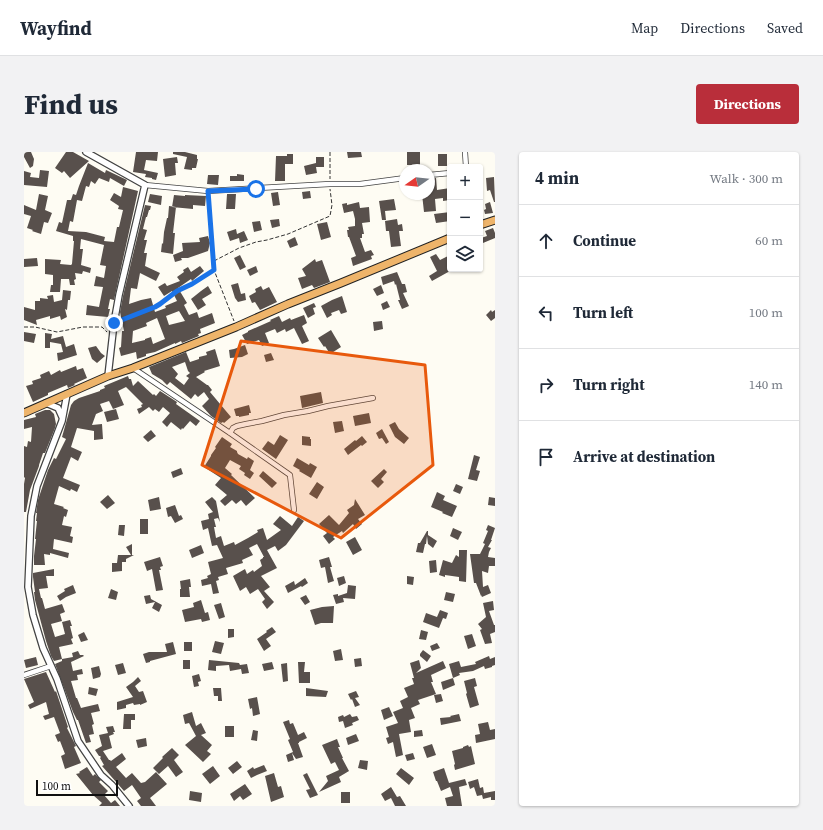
<!DOCTYPE html>
<html lang="en">
<head>
<meta charset="utf-8">
<style>
  body { margin:0; font-family:"Source Serif 4",serif; background:#f2f2f3; color:#1f2937 }
  .controls { position:absolute; right:12px; top:12px; display:grid; overflow:hidden; border-radius:4px; box-shadow:0 1px 3px #0004 }
  .controls button { width:36px; height:36px; display:grid; place-items:center; padding:0; border:0; border-bottom:1px solid #e0e1e3; background:#fff; color:#1f2937; font:20px sans-serif }
  .compass { position:absolute; left:375px; top:12px; width:36px; height:36px; border-radius:50%; background:#fff; box-shadow:0 1px 3px #0004; rotate:256deg }
  .scale { position:absolute; left:12px; bottom:10px; width:82px; box-sizing:border-box; padding-left:4px; border:2px solid #101010; border-top:0; font-size:11px; line-height:14px; white-space:nowrap; color:#101010; -webkit-text-stroke:3px #fff; paint-order:stroke }
  .stop { position:absolute; width:12px; height:12px; margin:-9px; border:3px solid #1a73e8; border-radius:50%; background:#fff }
  .stop.end { background:#1a73e8; border-color:#fff; box-shadow:0 1px 4px #0008 }
  .list { margin:0; padding:0; list-style:none }
  h2 { display:flex; justify-content:space-between; align-items:center; height:52px; margin:0; padding:0 16px; font-size:17px }
  h2 small { font-size:13px; font-weight:400; color:#747a83 }
  .list li { display:grid; grid-template-columns:26px 1fr auto; gap:12px; align-items:center; box-sizing:border-box; height:72px; padding:0 16px; border-top:1px solid #e0e1e3 }
  .list b { display:block; font-size:15px; white-space:nowrap }
  .list em { font-size:13px; font-style:normal; color:#747a83 }
  .icon { flex:none; width:22px; height:22px; fill:none; stroke:currentColor; stroke-width:2; stroke-linecap:round; stroke-linejoin:round }
  .map { position:relative; flex:none; width:471px; height:654px; overflow:hidden; border-radius:4px }
  header { display:flex; align-items:center; gap:24px; box-sizing:border-box; height:56px; padding:0 20px; background:#fff; border-bottom:1px solid #e0e1e3 }
  header strong { font-size:19px }
  nav { display:flex; gap:22px; margin-inline-start:auto; font-size:14px }
  .intro { display:flex; align-items:center; justify-content:space-between; box-sizing:border-box; height:96px; padding:0 24px }
  h1 { margin:0; font-size:28px }
  .button { padding:10px 18px; border-radius:4px; background:#b92e3a; color:#fff; font-size:14px; font-weight:700 }
  main { display:flex; gap:24px; padding:0 24px }
  aside { flex:1; background:#fff; border-radius:4px; box-shadow:0 1px 3px #0004 }
  .map>svg:first-child { display:block }
</style>
</head>
<body>
<header>
<strong>Wayfind</strong>
<nav><a>Map</a><a>Directions</a><a>Saved</a></nav>
</header>
<div class="intro"><h1>Find us</h1><a class="button">Directions</a></div>
<main>
<div class="map">
<svg width="471" height="654" viewBox="0 0 471 654">
  <rect width="100%" height="100%" fill="#fefcf3"/>
  <path fill="#58504c" fill-rule="evenodd" d="M 0,0 L 7,0 L 10,7 L 9,14 L 6,16 L 0,5 Z
    M 42,0 L 49,0 L 65,9 L 46,26 L 40,19 L 38,21 L 31,16 Z
    M 112,0 L 134,0 L 133,9 L 122,8 L 120,18 L 134,21 L 132,28 L 128,27 L 128,26 L 121,25 L 122,22 L 109,20 Z
    M 149,0 L 161,0 L 173,3 L 173,7 L 172,7 L 174,7 L 172,16 L 168,16 L 168,18 L 160,17 L 163,5 L 149,2 Z
    M 323,0 L 337,0 L 338,5 L 324,6 Z
    M 383,0 L 396,0 L 396,13 L 383,13 Z
    M 263,2 L 269,2 L 269,12 L 261,12 L 261,29 L 251,29 L 252,4 L 263,4 Z
    M 414,2 L 423,2 L 423,14 L 414,14 Z
    M 153,5 L 154,11 L 151,11 L 152,23 L 141,25 L 139,7 Z
    M 292,5 L 300,5 L 300,15 L 292,15 L 293,21 L 282,23 L 280,14 L 292,11 Z
    M 64,11 L 81,21 L 82,18 L 103,28 L 100,34 L 86,26 L 85,30 L 75,26 L 71,32 L 67,29 L 65,35 L 62,34 L 58,49 L 53,48 L 49,70 L 46,69 L 44,79 L 62,80 L 81,85 L 80,89 L 90,90 L 93,75 L 95,75 L 99,58 L 94,57 L 95,54 L 86,48 L 90,41 L 97,45 L 99,35 L 114,39 L 90,148 L 86,147 L 84,157 L 86,157 L 84,165 L 62,163 L 63,153 L 75,155 L 79,135 L 70,134 L 72,124 L 80,126 L 82,114 L 76,113 L 80,93 L 57,87 L 56,97 L 59,97 L 57,113 L 67,116 L 66,121 L 59,119 L 58,122 L 51,121 L 52,127 L 50,128 L 51,133 L 46,133 L 45,127 L 37,127 L 36,140 L 26,140 L 27,133 L 29,133 L 29,123 L 21,122 L 21,107 L 37,108 L 36,112 L 47,113 L 48,112 L 50,89 L 49,89 L 49,84 L 32,79 L 35,70 L 38,71 L 43,48 L 47,48 L 49,42 L 52,43 L 55,34 Z
    M 16,18 L 25,19 L 23,35 L 0,33 L 0,19 L 7,21 L 6,25 L 15,26 Z
    M 213,22 L 220,23 L 220,29 L 206,29 L 206,24 L 213,24 Z
    M 184,23 L 195,23 L 194,33 L 183,32 Z
    M 470,25 L 471,50 L 470,50 L 466,38 L 463,39 L 462,26 Z
    M 412,26 L 413,38 L 426,36 L 426,48 L 419,49 L 419,46 L 411,47 L 412,59 L 400,60 L 398,42 L 405,42 L 405,27 Z
    M 286,39 L 287,46 L 279,47 L 278,40 Z
    M 254,40 L 256,53 L 249,54 L 247,41 Z
    M 15,42 L 24,44 L 21,58 L 28,61 L 24,71 L 20,70 L 17,82 L 8,79 L 9,78 L 3,76 L 7,64 L 0,62 L 0,53 L 12,58 Z
    M 126,42 L 138,44 L 137,53 L 124,50 Z
    M 203,42 L 212,42 L 211,57 L 202,57 Z
    M 150,43 L 161,44 L 161,43 L 182,44 L 181,54 L 169,53 L 169,57 L 148,55 Z
    M 370,47 L 372,58 L 361,59 L 362,68 L 358,68 L 355,49 Z
    M 335,50 L 336,56 L 345,55 L 346,70 L 338,71 L 340,82 L 338,82 L 338,86 L 336,86 L 341,100 L 347,98 L 350,103 L 347,104 L 348,107 L 329,114 L 327,106 L 332,104 L 325,85 L 324,85 L 323,78 L 325,78 L 324,75 L 331,74 L 331,67 L 329,59 L 320,61 L 318,52 L 323,51 L 323,53 Z
    M 466,50 L 469,61 L 461,62 L 460,58 L 462,57 L 461,52 Z
    M 121,53 L 127,54 L 126,58 L 125,58 L 123,65 L 122,65 L 119,77 L 123,78 L 120,88 L 123,88 L 120,101 L 123,101 L 121,114 L 136,121 L 132,129 L 116,121 L 113,137 L 107,136 L 105,152 L 117,148 L 127,146 L 131,160 L 142,156 L 141,154 L 153,149 L 148,139 L 140,144 L 134,135 L 141,131 L 143,134 L 156,129 L 153,125 L 160,120 L 159,118 L 164,115 L 167,120 L 176,114 L 180,119 L 168,129 L 167,127 L 154,136 L 163,151 L 160,153 L 165,163 L 173,160 L 175,166 L 188,161 L 191,171 L 176,177 L 177,181 L 174,182 L 175,184 L 158,191 L 157,189 L 151,192 L 151,191 L 131,200 L 122,202 L 122,204 L 113,207 L 112,200 L 97,204 L 95,196 L 97,195 L 98,179 L 100,179 L 96,160 L 99,144 ZM 155,159 L 161,169 L 145,173 L 142,164 ZM 133,166 L 141,187 L 129,192 L 127,185 L 121,187 L 121,188 L 108,191 L 109,179 L 123,174 L 122,171 Z
    M 145,54 L 152,55 L 149,81 L 151,81 L 149,102 L 137,100 L 138,91 L 139,92 L 140,80 L 143,66 L 144,66 Z
    M 426,60 L 426,69 L 412,71 L 410,62 Z
    M 255,67 L 256,74 L 248,76 L 246,68 Z
    M 373,67 L 374,73 L 378,72 L 379,79 L 375,79 L 377,94 L 367,95 L 365,79 L 362,79 L 361,69 Z
    M 236,69 L 238,78 L 230,80 L 228,70 Z
    M 303,70 L 307,85 L 297,88 L 293,72 Z
    M 469,76 L 471,81 L 471,86 L 459,91 L 457,86 L 463,84 L 461,79 Z
    M 212,77 L 213,82 L 220,79 L 224,88 L 216,91 L 215,86 L 206,89 L 203,80 Z
    M 184,84 L 186,91 L 184,99 L 164,106 L 157,106 L 158,108 L 151,110 L 149,103 L 159,99 L 158,91 L 176,90 L 175,86 Z
    M 271,85 L 274,93 L 266,96 L 263,89 Z
    M 412,102 L 416,108 L 426,103 L 426,119 L 408,129 L 405,124 L 413,119 L 406,105 Z
    M 216,103 L 222,115 L 216,118 L 210,106 Z
    M 13,106 L 14,114 L 0,115 L 0,107 Z
    M 291,107 L 292,110 L 298,108 L 306,130 L 290,136 L 288,133 L 278,137 L 274,126 L 282,124 L 278,117 Z
    M 232,114 L 234,120 L 226,124 L 223,118 Z
    M 373,120 L 378,132 L 381,132 L 383,140 L 379,141 L 385,154 L 378,157 L 374,148 L 376,148 L 372,132 L 371,133 L 370,129 L 359,133 L 357,125 Z
    M 214,131 L 217,142 L 221,141 L 222,148 L 214,150 L 211,146 L 207,133 Z
    M 357,133 L 360,141 L 353,144 L 349,137 Z
    M 184,134 L 188,141 L 178,147 L 182,153 L 174,158 L 167,147 L 177,139 Z
    M 237,134 L 239,138 L 245,135 L 253,150 L 236,158 L 231,150 L 228,151 L 225,144 L 232,140 L 231,137 Z
    M 39,138 L 47,139 L 46,148 L 44,148 L 43,158 L 41,157 L 43,165 L 37,168 L 36,164 L 26,167 L 26,164 L 12,168 L 13,173 L 0,168 L 0,155 L 11,158 L 11,149 L 16,149 L 16,146 L 24,147 L 23,144 L 29,143 L 30,150 L 38,148 Z
    M 318,144 L 323,160 L 317,162 L 315,158 L 307,161 L 308,163 L 303,166 L 297,154 L 308,148 Z
    M 363,149 L 366,155 L 359,158 L 357,152 Z
    M 290,151 L 292,155 L 289,156 L 291,162 L 284,166 L 279,156 Z
    M 467,158 L 468,160 L 471,158 L 471,166 L 467,169 L 462,163 Z
    M 280,163 L 283,171 L 278,174 L 285,189 L 278,192 L 270,176 L 262,180 L 261,177 L 253,181 L 251,177 L 241,181 L 245,191 L 238,194 L 235,188 L 223,192 L 218,183 L 224,180 L 224,179 L 247,169 L 246,168 L 255,164 L 258,170 L 266,166 L 267,168 Z
    M 358,169 L 359,177 L 350,179 L 349,170 Z
    M 307,178 L 317,195 L 306,202 L 301,194 L 300,195 L 294,186 Z
    M 0,180 L 12,182 L 10,191 L 0,189 Z
    M 21,181 L 28,182 L 27,187 L 39,184 L 42,195 L 50,192 L 53,203 L 34,209 L 33,201 L 39,200 L 37,192 L 26,190 L 26,196 L 21,196 Z
    M 221,193 L 224,202 L 218,205 L 206,206 L 205,198 L 210,197 Z
    M 72,194 L 77,201 L 81,204 L 73,211 L 68,207 L 64,196 Z
    M 191,197 L 196,214 L 180,219 L 181,220 L 172,225 L 183,233 L 184,233 L 188,238 L 186,240 L 207,265 L 200,271 L 199,270 L 197,271 L 187,264 L 178,254 L 185,247 L 180,240 L 174,245 L 171,242 L 167,247 L 146,230 L 143,233 L 138,228 L 128,222 L 125,215 L 162,200 L 166,210 L 175,207 L 175,205 L 183,203 L 182,200 ZM 161,210 L 164,219 L 166,221 L 162,224 L 165,226 L 160,233 L 151,226 L 154,222 L 148,215 Z
    M 247,201 L 250,208 L 242,210 L 240,203 Z
    M 52,214 L 53,218 L 59,216 L 63,226 L 50,232 L 51,233 L 44,236 L 43,233 L 24,241 L 24,243 L 9,250 L 2,234 L 9,232 L 8,229 L 17,226 L 16,223 L 25,219 L 27,223 L 36,218 L 37,220 Z
    M 104,224 L 105,227 L 107,227 L 109,234 L 114,229 L 129,243 L 130,242 L 132,244 L 136,239 L 153,250 L 152,252 L 176,269 L 172,274 L 166,269 L 159,277 L 158,276 L 157,278 L 147,270 L 143,275 L 138,270 L 146,261 L 139,255 L 135,260 L 131,257 L 129,259 L 125,255 L 115,262 L 113,257 L 118,255 L 117,253 L 119,252 L 102,235 L 94,239 L 100,253 L 89,257 L 85,249 L 76,252 L 79,259 L 72,262 L 68,273 L 78,272 L 79,287 L 70,288 L 70,279 L 53,276 L 47,295 L 58,300 L 54,309 L 47,305 L 39,326 L 56,333 L 53,340 L 47,337 L 46,339 L 35,334 L 30,352 L 40,355 L 39,356 L 44,358 L 42,365 L 40,364 L 38,373 L 48,375 L 46,384 L 49,385 L 48,391 L 30,387 L 29,397 L 45,401 L 44,406 L 26,401 L 26,403 L 20,402 L 21,413 L 10,413 L 10,404 L 12,387 L 11,387 L 13,369 L 12,369 L 13,361 L 12,361 L 14,348 L 24,318 L 30,306 L 32,307 L 42,287 L 38,285 L 47,253 L 50,249 L 55,246 L 76,239 L 76,238 L 81,236 L 80,234 Z
    M 297,240 L 299,251 L 278,256 L 276,244 Z
    M 225,253 L 227,261 L 225,261 L 225,263 L 215,265 L 215,264 L 212,264 L 210,257 Z
    M 92,257 L 95,267 L 83,270 L 80,260 Z
    M 21,258 L 26,258 L 30,262 L 32,272 L 31,276 L 21,301 L 19,301 L 15,313 L 15,314 L 6,338 L 2,360 L 0,360 L 0,332 L 1,326 L 0,325 L 0,294 L 3,295 L 4,289 L 7,290 L 8,275 L 0,277 L 0,268 L 12,265 L 11,262 Z
    M 345,261 L 347,271 L 331,274 L 329,264 Z
    M 318,269 L 320,279 L 311,281 L 309,270 Z
    M 371,270 L 375,277 L 385,286 L 380,292 L 371,285 L 365,273 Z
    M 358,277 L 365,290 L 362,292 L 358,286 L 355,287 L 352,281 Z
    M 127,278 L 132,284 L 124,290 L 119,285 Z
    M 256,283 L 264,288 L 252,307 L 238,297 L 244,289 L 250,293 Z
    M 278,284 L 286,285 L 286,287 L 287,287 L 287,294 L 278,293 Z
    M 338,284 L 343,290 L 338,294 L 337,293 L 324,303 L 320,297 L 331,288 L 332,289 Z
    M 198,285 L 208,292 L 206,295 L 213,299 L 213,300 L 214,302 L 223,307 L 224,305 L 230,309 L 226,318 L 230,321 L 226,327 L 220,323 L 221,321 L 215,317 L 217,314 L 206,308 L 201,316 L 208,322 L 207,323 L 231,346 L 222,354 L 217,348 L 212,352 L 208,348 L 201,354 L 196,349 L 203,343 L 191,333 L 197,326 L 180,315 L 187,304 L 187,303 L 192,296 L 191,295 Z
    M 450,303 L 456,305 L 452,318 L 456,319 L 453,329 L 444,327 Z
    M 273,306 L 285,313 L 286,311 L 293,315 L 287,326 L 275,319 L 276,318 L 269,314 Z
    M 157,316 L 159,322 L 149,326 L 147,320 Z
    M 360,317 L 363,320 L 357,327 L 360,330 L 354,336 L 347,329 Z
    M 239,319 L 253,331 L 248,336 L 235,324 Z
    M 293,330 L 300,335 L 293,347 L 285,342 Z
    M 432,332 L 439,335 L 436,342 L 429,339 Z
    M 413,340 L 421,344 L 419,348 L 433,354 L 428,365 L 418,361 L 419,360 L 407,355 Z
    M 84,343 L 91,351 L 83,357 L 76,350 Z
    M 135,345 L 137,357 L 126,359 L 124,348 Z
    M 188,345 L 192,349 L 196,370 L 194,366 L 190,367 L 192,375 L 190,375 L 192,386 L 197,384 L 200,394 L 210,390 L 211,393 L 224,386 L 234,380 L 233,378 L 239,376 L 243,388 L 257,378 L 249,372 L 256,364 L 268,374 L 274,365 L 280,369 L 262,393 L 254,399 L 251,394 L 243,398 L 253,416 L 237,424 L 246,435 L 240,439 L 250,450 L 243,457 L 238,450 L 241,447 L 234,437 L 226,442 L 222,435 L 216,439 L 209,424 L 221,417 L 223,422 L 229,418 L 230,420 L 238,414 L 236,408 L 239,406 L 239,405 L 240,405 L 233,392 L 225,396 L 229,403 L 218,408 L 219,411 L 202,416 L 204,422 L 194,425 L 195,428 L 192,429 L 195,441 L 189,442 L 187,432 L 178,434 L 177,428 L 184,426 L 183,424 L 187,422 L 184,410 L 199,406 L 193,393 L 188,394 L 184,376 L 179,378 L 177,369 L 185,367 L 184,362 L 189,360 L 181,350 Z
    M 465,345 L 471,346 L 471,354 L 464,353 Z
    M 331,347 L 341,363 L 334,367 L 338,372 L 332,377 L 329,372 L 319,381 L 318,379 L 309,385 L 311,387 L 305,392 L 299,384 L 303,381 L 295,372 L 305,363 L 315,373 L 325,361 L 323,358 L 330,353 Z
    M 151,353 L 155,364 L 157,363 L 159,367 L 151,371 L 147,364 L 144,365 L 142,356 Z
    M 116,367 L 124,367 L 124,382 L 116,382 Z
    M 95,373 L 101,373 L 100,384 L 94,383 Z
    M 464,373 L 471,376 L 467,388 L 468,388 L 464,395 L 467,396 L 465,400 L 464,405 L 471,406 L 471,414 L 465,414 L 464,421 L 458,419 L 459,435 L 464,433 L 467,441 L 458,445 L 457,443 L 457,444 L 452,431 L 450,431 L 446,402 L 456,402 L 461,392 L 459,391 L 464,379 L 462,378 Z
    M 429,376 L 438,380 L 434,388 L 426,384 Z
    M 403,379 L 404,379 L 404,383 L 413,389 L 409,396 L 404,392 L 403,384 L 402,392 L 401,392 L 399,401 L 392,400 L 394,391 L 396,391 Z
    M 331,385 L 338,398 L 329,403 L 322,390 Z
    M 108,392 L 108,403 L 110,403 L 102,407 L 102,410 L 98,410 L 98,419 L 88,420 L 88,411 L 93,411 L 94,403 L 107,403 L 102,395 Z
    M 177,393 L 180,401 L 168,406 L 165,398 Z
    M 435,398 L 443,398 L 442,430 L 435,429 L 435,425 L 421,423 L 421,425 L 415,423 L 419,408 L 428,411 L 432,403 L 435,405 Z
    M 136,405 L 139,414 L 136,415 L 137,418 L 135,418 L 139,438 L 132,439 L 128,417 L 123,419 L 120,410 Z
    M 305,405 L 308,415 L 306,415 L 310,429 L 304,431 L 301,415 L 297,416 L 295,408 Z
    M 412,408 L 413,420 L 406,421 L 405,409 Z
    M 30,417 L 30,424 L 22,424 L 24,436 L 15,437 L 17,446 L 18,446 L 21,457 L 38,452 L 41,460 L 36,462 L 38,469 L 27,472 L 31,485 L 41,482 L 38,470 L 46,468 L 48,474 L 46,474 L 49,486 L 47,487 L 49,492 L 35,495 L 38,507 L 49,505 L 48,501 L 54,499 L 56,503 L 59,503 L 60,504 L 47,510 L 49,519 L 58,517 L 59,522 L 53,523 L 54,528 L 47,529 L 52,546 L 53,546 L 57,556 L 61,555 L 74,552 L 76,559 L 67,561 L 70,572 L 68,573 L 70,582 L 65,583 L 67,590 L 62,591 L 54,568 L 53,568 L 49,560 L 31,512 L 38,509 L 38,507 L 30,509 L 27,504 L 22,489 L 11,448 L 10,440 L 11,440 L 9,425 L 9,421 Z
    M 320,424 L 322,431 L 315,434 L 313,426 Z
    M 383,424 L 390,425 L 389,433 L 383,432 Z
    M 281,426 L 284,431 L 278,435 L 277,434 L 264,441 L 261,434 L 270,429 L 271,433 Z
    M 166,427 L 167,435 L 165,435 L 166,445 L 156,445 L 156,437 L 157,437 L 156,429 Z
    M 49,433 L 52,441 L 42,445 L 36,449 L 33,444 L 41,439 L 40,437 Z
    M 324,433 L 332,434 L 331,447 L 319,446 L 320,450 L 312,452 L 309,443 L 314,442 L 314,444 L 323,441 Z
    M 87,437 L 94,440 L 92,448 L 84,446 Z
    M 422,440 L 431,442 L 429,450 L 420,448 Z
    M 126,443 L 127,447 L 138,453 L 135,460 L 128,456 L 131,450 L 122,452 L 120,444 Z
    M 282,443 L 286,450 L 281,453 L 276,446 Z
    M 177,448 L 181,461 L 184,460 L 186,468 L 178,470 L 177,467 L 161,470 L 158,458 L 170,455 L 169,451 Z
    M 469,449 L 470,458 L 465,459 L 470,473 L 471,473 L 471,480 L 466,482 L 468,491 L 461,492 L 456,478 L 458,477 L 454,472 L 462,465 L 459,451 Z
    M 197,451 L 201,465 L 195,467 L 190,453 Z
    M 310,454 L 309,471 L 297,471 L 291,473 L 286,458 L 298,455 Z
    M 416,458 L 424,461 L 422,467 L 419,466 L 415,476 L 399,470 L 402,461 L 413,465 Z
    M 248,475 L 252,480 L 242,487 L 247,494 L 240,499 L 233,487 L 243,480 L 242,479 Z
    M 204,477 L 210,477 L 210,485 L 204,486 Z
    M 397,478 L 404,480 L 402,488 L 395,487 Z
    M 60,480 L 64,488 L 57,490 L 54,483 Z
    M 448,482 L 452,494 L 444,497 L 440,484 Z
    M 191,489 L 200,491 L 197,502 L 188,500 Z
    M 149,490 L 152,502 L 126,509 L 126,510 L 122,511 L 119,502 L 125,500 L 143,500 L 141,492 Z
    M 160,490 L 168,490 L 168,499 L 160,499 Z
    M 413,491 L 416,496 L 408,499 L 406,494 Z
    M 317,497 L 319,508 L 311,509 L 309,499 Z
    M 399,498 L 407,504 L 403,510 L 396,504 L 396,502 Z
    M 465,504 L 466,507 L 471,505 L 471,513 L 468,514 L 468,515 L 461,517 L 460,514 L 449,519 L 435,521 L 436,523 L 429,526 L 425,512 L 435,509 L 437,515 L 452,512 L 451,510 Z
    M 12,505 L 14,513 L 2,516 L 0,508 Z
    M 337,506 L 338,514 L 331,515 L 330,507 Z
    M 159,508 L 166,508 L 166,517 L 159,517 Z
    M 185,508 L 215,511 L 216,513 L 223,512 L 225,521 L 218,522 L 217,517 L 206,519 L 205,513 L 192,514 L 192,519 L 184,518 Z
    M 395,508 L 397,516 L 392,521 L 419,509 L 422,516 L 407,523 L 409,530 L 407,530 L 412,542 L 394,548 L 396,552 L 387,556 L 391,566 L 385,568 L 387,580 L 375,582 L 379,603 L 372,605 L 369,590 L 364,592 L 362,586 L 365,585 L 362,575 L 374,571 L 369,560 L 379,556 L 376,549 L 384,545 L 380,536 L 390,532 L 388,526 L 390,526 L 386,511 Z
    M 248,510 L 250,517 L 240,519 L 238,512 Z
    M 274,510 L 281,510 L 280,520 L 286,520 L 286,531 L 275,531 Z
    M 99,511 L 102,521 L 94,523 L 91,513 Z
    M 263,511 L 264,529 L 259,530 L 257,512 Z
    M 75,514 L 77,522 L 76,525 L 69,527 L 67,516 Z
    M 22,520 L 31,540 L 32,539 L 44,575 L 43,576 L 52,594 L 50,595 L 57,611 L 41,617 L 37,604 L 41,602 L 36,589 L 34,590 L 31,583 L 36,581 L 30,565 L 21,568 L 19,564 L 25,562 L 22,550 L 6,557 L 4,553 L 10,550 L 0,527 Z
    M 175,522 L 177,529 L 174,530 L 175,534 L 170,535 L 168,524 Z
    M 114,525 L 117,529 L 111,534 L 115,540 L 119,539 L 123,550 L 116,553 L 116,552 L 110,553 L 109,551 L 102,553 L 102,556 L 93,558 L 93,550 L 109,545 L 102,535 L 109,530 Z
    M 429,526 L 431,533 L 419,538 L 417,530 Z
    M 451,526 L 453,534 L 450,535 L 455,553 L 446,556 L 442,542 L 443,541 L 440,529 Z
    M 65,535 L 74,537 L 72,544 L 64,542 Z
    M 189,536 L 197,536 L 198,549 L 194,549 L 194,544 L 190,544 Z
    M 282,536 L 304,539 L 302,545 L 282,544 Z
    M 332,539 L 335,545 L 331,546 L 336,553 L 331,555 L 328,547 L 327,548 L 324,542 Z
    M 417,542 L 419,549 L 412,551 L 410,543 Z
    M 233,545 L 236,562 L 229,564 L 228,556 L 226,557 L 224,547 Z
    M 365,555 L 369,564 L 360,568 L 357,558 Z
    M 168,560 L 172,574 L 177,571 L 182,581 L 177,583 L 188,593 L 183,599 L 187,602 L 179,610 L 161,593 L 172,584 L 165,571 L 161,572 L 159,563 Z
    M 100,562 L 111,562 L 111,568 L 107,568 L 107,577 L 99,577 Z
    M 326,562 L 328,565 L 333,564 L 335,568 L 328,571 L 329,573 L 321,576 L 319,569 L 315,570 L 314,565 L 319,563 L 320,565 Z
    M 435,562 L 437,569 L 417,573 L 416,566 L 427,565 L 426,564 Z
    M 265,568 L 266,572 L 269,571 L 274,583 L 280,580 L 283,586 L 275,590 L 275,591 L 274,591 L 279,605 L 272,607 L 268,601 L 270,608 L 264,610 L 262,603 L 269,600 L 264,588 L 266,587 L 259,570 Z
    M 464,570 L 466,578 L 471,577 L 471,587 L 452,591 L 451,583 L 456,582 L 454,572 Z
    M 89,574 L 91,580 L 89,580 L 90,582 L 85,584 L 88,596 L 79,599 L 85,608 L 86,608 L 87,609 L 98,601 L 102,607 L 92,615 L 102,626 L 108,621 L 117,631 L 121,630 L 132,620 L 143,632 L 126,646 L 132,654 L 117,654 L 113,649 L 117,646 L 108,633 L 100,639 L 78,614 L 80,613 L 76,606 L 77,605 L 76,604 L 75,604 L 71,598 L 78,594 L 75,583 L 84,581 L 82,575 Z
    M 201,574 L 210,574 L 210,585 L 201,585 Z
    M 229,578 L 234,579 L 233,589 L 227,588 Z
    M 398,578 L 399,584 L 390,585 L 390,579 Z
    M 332,582 L 335,589 L 324,593 L 322,586 Z
    M 122,586 L 123,594 L 114,596 L 112,588 Z
    M 313,587 L 316,595 L 314,595 L 319,606 L 318,606 L 325,619 L 315,625 L 317,630 L 295,640 L 304,629 L 302,624 L 315,618 L 311,610 L 307,612 L 298,593 Z
    M 408,592 L 412,603 L 403,606 L 399,595 Z
    M 444,593 L 445,595 L 447,594 L 451,612 L 431,618 L 430,613 L 431,612 L 428,599 L 439,596 L 439,595 Z
    M 148,596 L 155,603 L 150,608 L 159,620 L 152,625 L 144,614 L 135,622 L 129,616 L 139,606 L 138,605 Z
    M 389,601 L 391,607 L 383,609 L 381,603 Z
    M 336,608 L 344,609 L 343,618 L 334,616 Z
    M 213,609 L 218,615 L 209,622 L 204,616 Z
    M 240,613 L 243,619 L 233,623 L 227,626 L 223,619 L 229,615 L 230,617 Z
    M 189,614 L 196,624 L 186,632 L 178,622 Z
    M 63,615 L 69,624 L 71,622 L 77,628 L 75,630 L 84,639 L 80,643 L 87,651 L 91,648 L 96,654 L 75,654 L 78,651 L 69,643 L 52,622 L 56,621 L 55,620 Z
    M 377,616 L 390,626 L 385,633 L 372,622 Z
    M 420,616 L 426,634 L 425,631 L 441,627 L 443,633 L 435,635 L 438,654 L 423,654 L 421,646 L 429,644 L 426,635 L 417,639 L 413,629 L 412,629 L 409,620 Z
    M 250,621 L 254,635 L 257,634 L 260,645 L 247,650 L 241,624 Z
    M 283,621 L 294,643 L 286,646 L 282,638 L 286,637 L 279,623 Z
    M 454,627 L 456,636 L 459,635 L 460,641 L 471,639 L 471,648 L 467,648 L 467,645 L 459,647 L 458,643 L 453,644 L 450,635 L 446,637 L 444,630 Z
    M 221,632 L 228,642 L 219,648 L 216,644 L 210,649 L 206,642 Z
    M 367,635 L 373,645 L 376,644 L 382,654 L 371,654 L 367,646 L 361,649 L 357,642 Z
    M 166,639 L 178,641 L 177,650 L 165,648 Z
    M 317,640 L 326,640 L 326,651 L 317,651 Z"/>
  <g fill="none" stroke-linecap="round" stroke-linejoin="round">
    <g stroke="#434343" stroke-width="6">
      <path id="minor" d="M 441,0 L 442,15
        M 405,23 L 426,21
        M 121,33 L 184,39 L 306,32 L 336,32 L 381,26
        M 109,216 L 206,281 L 266,323 L 270,358
        M 206,281 L 209,276 L 213,274 L 222,272 L 238,269 L 260,263 L 284,259 L 304,254 L 349,246
        M 0,523 L 27,514"/>
    </g>
    <g stroke="#434343" stroke-width="8">
      <path id="tertiary" d="M 62,0 L 121,33 L 95,143 L 90,171 L 84,224
        M 43,242 L 38,269 L 13,334 L 7,364 L 4,435 L 9,463 L 19,496 L 33,527 L 54,589 L 77,623 L 88,633 L 105,654
        M 22,251 L 34,256 L 38,265"/>
    </g>
    <g stroke="#212121" stroke-width="9">
      <path id="trunk" d="M 456,73 L 471,68
        M 0,261 L 84,224 L 109,216 L 212,175 L 264,152 L 317,131 L 426,86"/>
    </g>
    <path stroke="#323232" stroke-width="1" stroke-dasharray="4 2" stroke-linecap="butt" d="M 306,0 L 306,27
      M 185,44 L 190,118 L 210,169
      M 190,109 L 215,96 L 232,90 L 243,88 L 264,82 L 306,64 L 308,53 L 306,37
      M 97,168 L 131,155 L 136,152 L 153,139 L 167,132 L 190,118
      M 0,175 L 11,175 L 33,180 L 59,175 L 78,175 L 83,180"/>
    <use href="#minor" stroke="#fff" stroke-width="4.5"/>
    <use href="#tertiary" stroke="#fff" stroke-width="5.5"/>
    <use href="#trunk" stroke="#eeb46a" stroke-width="7"/>
  </g>
  <g fill="none" stroke-linecap="round" stroke-linejoin="round">
    <path stroke="#1a73e8" stroke-width="5" d="M 90,171 L 131,155 L 136,152 L 153,139 L 168,132 L 190,118 L 184,39 L 232,37"/>
  </g>
  <path fill="#e8590c" fill-opacity="0.2" stroke="#e8590c" stroke-width="3" stroke-linejoin="round" d="M 217,189 L 401,213 L 409,313 L 317,386 L 178,313 Z"/>
</svg>
<div class="controls">
<button>+</button>
<button>−</button>
<button><svg class="icon" aria-label="layers" viewBox="0 0 24 24"><path d="M12 4l9 5-9 5-9-5zM3 14l9 5 9-5"/></svg></button>
</div>
<svg class="compass" viewBox="-18 -18 36 36"><path d="M0-13l5 13h-10z" fill="#e53935"/><path d="M0 13l5-13h-10z" fill="#747a83"/></svg>
<div class="scale">100 m</div>
<div class="stop" style="left:232px;top:37px"></div>
<div class="stop end" style="left:90px;top:171px"></div>
</div>
<aside>
<h2>4 min<small>Walk · 300 m</small></h2>
<ul class="list">
<li><svg class="icon" aria-label="ahead" viewBox="0 0 24 24"><path d="M12 20V5M6 11l6-6 6 6"/></svg><div><b>Continue</b></div><em>60 m</em></li>
<li><svg class="icon" aria-label="left" viewBox="0 0 24 24"><path d="M17 20v-9H6M10 6l-5 5 5 5"/></svg><div><b>Turn left</b></div><em>100 m</em></li>
<li><svg class="icon" aria-label="right" viewBox="0 0 24 24"><path d="M7 20v-9h11M14 6l5 5-5 5"/></svg><div><b>Turn right</b></div><em>140 m</em></li>
<li><svg class="icon" aria-label="arrive" viewBox="0 0 24 24"><path d="M6 21V4h12l-3 4 3 4H6"/></svg><div><b>Arrive at destination</b></div></li>
</ul>
</aside>
</main>
</body>
</html>
